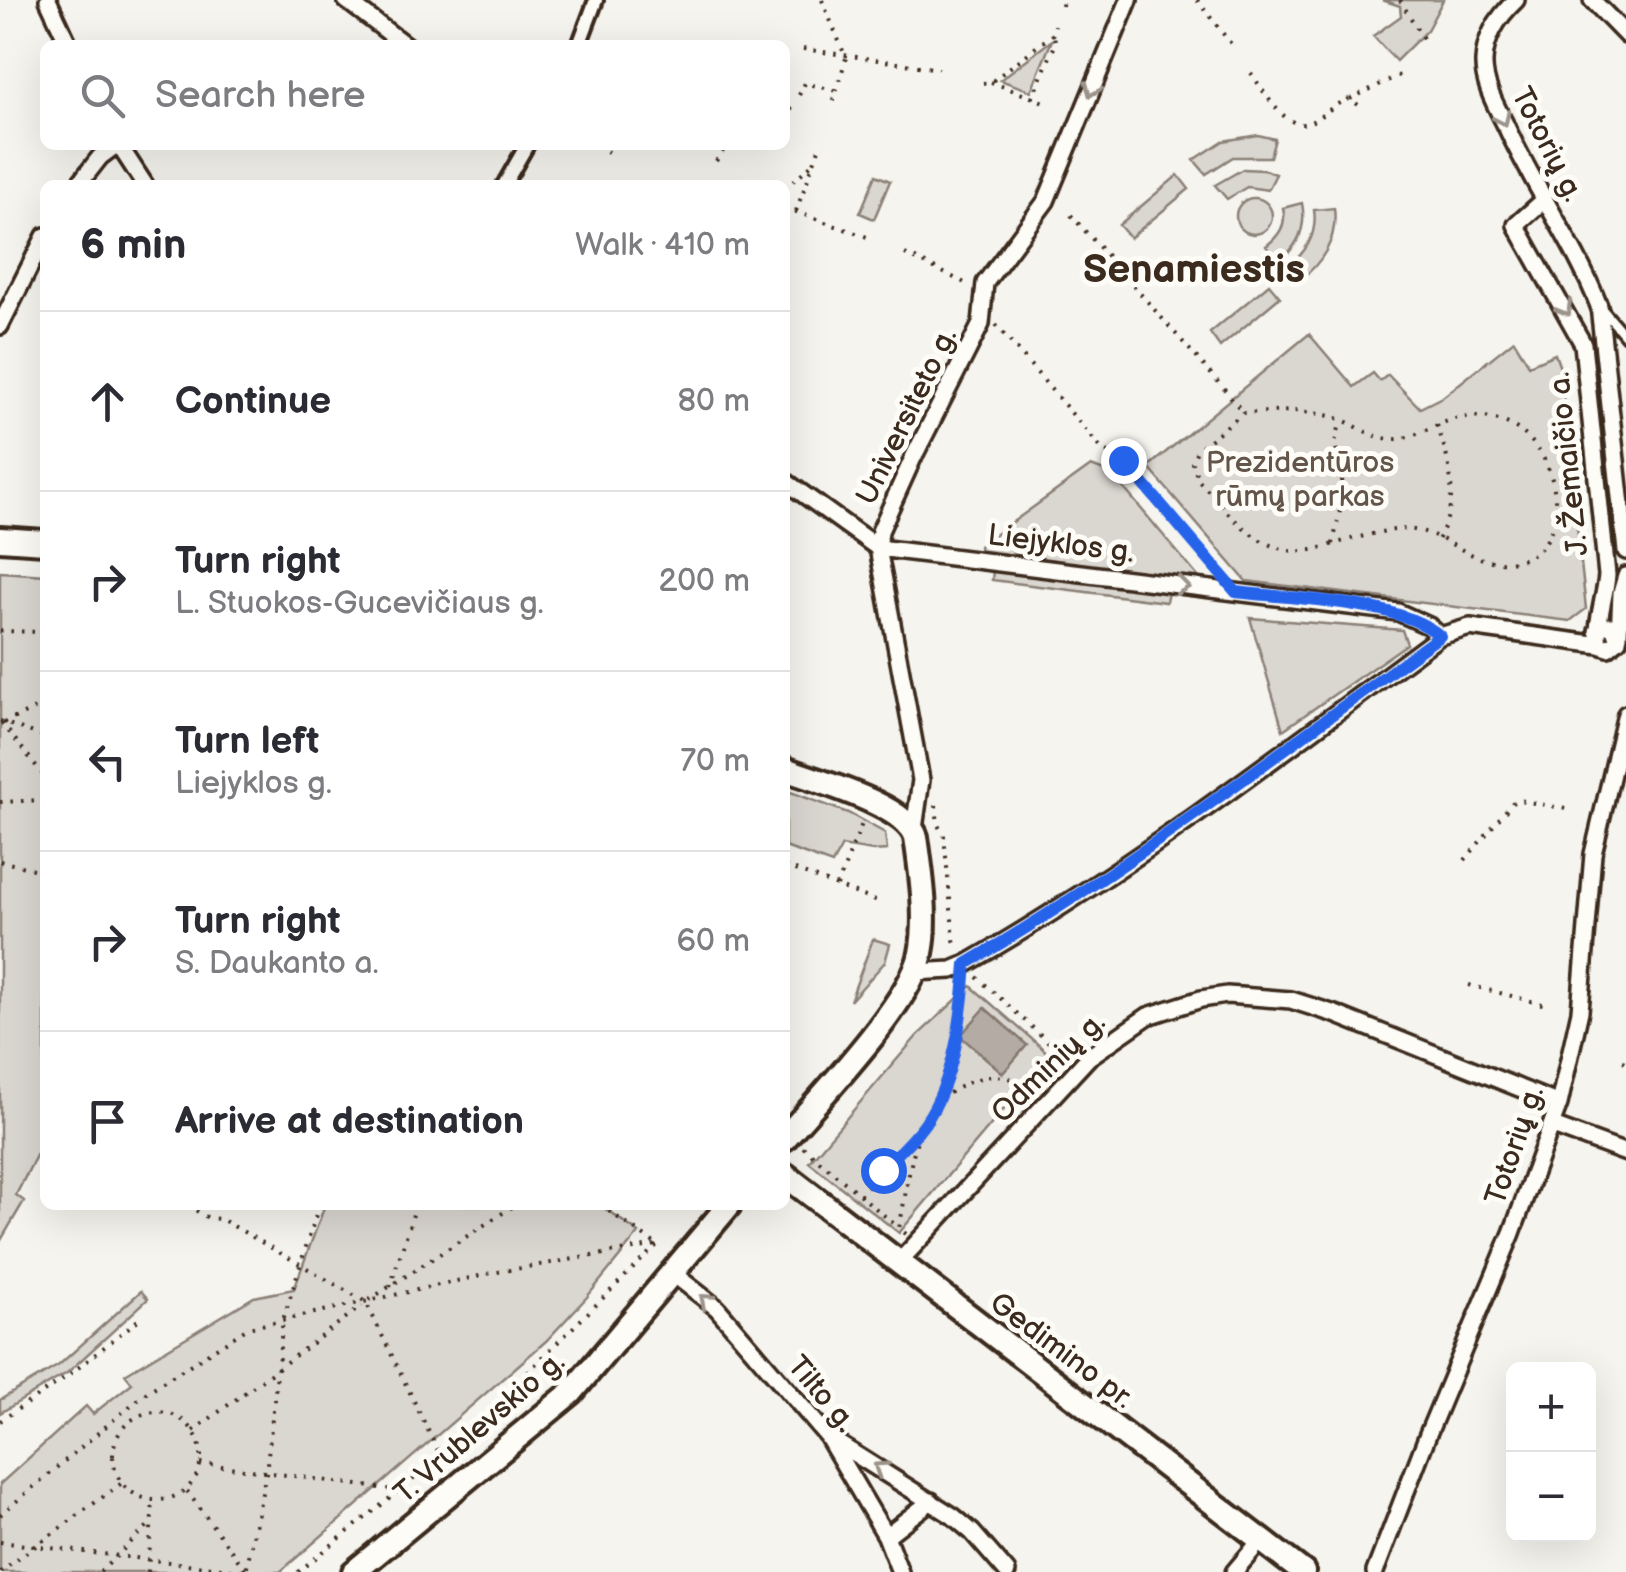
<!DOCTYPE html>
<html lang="en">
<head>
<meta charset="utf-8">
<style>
  body { margin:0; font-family:"Balsamiq Sans",sans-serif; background:#f7f7f7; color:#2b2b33 }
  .controls { position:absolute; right:30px; bottom:30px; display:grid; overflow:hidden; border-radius:15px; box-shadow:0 10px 40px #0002 }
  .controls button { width:90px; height:90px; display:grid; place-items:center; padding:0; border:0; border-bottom:2px solid #e1e1e2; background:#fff; color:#2b2b33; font:50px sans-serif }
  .stop { position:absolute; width:30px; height:30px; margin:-22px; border:8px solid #2563eb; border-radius:50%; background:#fff }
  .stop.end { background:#2563eb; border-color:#fff; box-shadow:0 2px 10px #0008 }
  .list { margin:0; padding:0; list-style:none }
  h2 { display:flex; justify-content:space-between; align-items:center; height:130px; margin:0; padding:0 40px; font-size:42px }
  h2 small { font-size:32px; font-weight:400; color:#7c7c81 }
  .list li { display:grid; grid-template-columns:65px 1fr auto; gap:30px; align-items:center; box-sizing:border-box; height:180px; padding:0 40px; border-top:2px solid #e1e1e2 }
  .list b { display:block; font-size:38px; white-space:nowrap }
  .list p { margin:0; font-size:32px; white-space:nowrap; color:#7c7c81 }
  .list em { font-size:32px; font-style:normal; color:#7c7c81 }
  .icon { flex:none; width:55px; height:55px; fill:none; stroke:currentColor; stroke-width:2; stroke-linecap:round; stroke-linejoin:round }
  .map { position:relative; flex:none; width:1626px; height:1572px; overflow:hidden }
  .search { position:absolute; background:#fff; box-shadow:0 10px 40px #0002; left:40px; top:40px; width:750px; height:110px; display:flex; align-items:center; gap:25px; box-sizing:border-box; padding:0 35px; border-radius:15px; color:#7c7c81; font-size:38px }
  .panel { position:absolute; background:#fff; box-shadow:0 10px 40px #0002; left:40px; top:180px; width:750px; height:1030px; border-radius:15px }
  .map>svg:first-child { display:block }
</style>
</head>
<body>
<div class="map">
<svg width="1626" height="1572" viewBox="0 0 1626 1572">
  <rect width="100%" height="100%" fill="#f5f4ee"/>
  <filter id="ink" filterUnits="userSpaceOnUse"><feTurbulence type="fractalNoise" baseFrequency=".01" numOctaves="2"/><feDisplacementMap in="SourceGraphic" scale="20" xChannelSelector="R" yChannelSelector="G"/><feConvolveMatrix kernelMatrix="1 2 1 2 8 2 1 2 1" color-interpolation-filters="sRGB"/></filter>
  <g filter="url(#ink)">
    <path fill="#dad6d0" stroke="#8a8077" stroke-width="2.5" d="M 1382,0 L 1443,0 L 1427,30 L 1396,61 L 1373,36 L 1401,16 L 1400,6 Z
      M 1052,40 L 1031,91 L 1000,80 Z
      M 1258,135 L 1275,139 L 1270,157 L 1233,157 L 1206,174 L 1194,160 L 1223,141 Z
      M 1243,169 L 1264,170 L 1276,174 L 1268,190 L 1247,187 L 1227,199 L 1215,185 Z
      M 876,175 L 890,181 L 874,219 L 860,213 Z
      M 1178,175 L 1189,189 L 1130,238 L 1119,225 Z
      M1236 216a18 18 0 1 1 36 0a18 18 0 1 1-36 0Z
      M 1302,203 C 1307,228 1298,247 1278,262 L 1266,246 C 1279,236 1287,225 1283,208 Z
      M 1334,208 C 1338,240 1322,263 1297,283 L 1286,269 C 1304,254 1318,236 1314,210 Z
      M 1269,284 L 1280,297 L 1220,347 L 1210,333 Z
      M 1309,334 L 1354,387 L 1373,373 L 1380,381 L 1388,375 L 1420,408 L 1444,396 L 1514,340 L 1529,365 L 1555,354 L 1560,368 L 1586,609 L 1570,621 L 1246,581 L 1148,467 Z
      M 1091,466 L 1112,474 L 1200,579 L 980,552 L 979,546 Z
      M 993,570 L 1168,592 L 1166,602 L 992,580 Z
      M 0,572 L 45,575 L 45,1138 L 16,1195 L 24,1201 L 0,1242 Z
      M 1250,618 L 1402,630 L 1407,644 L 1283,730 Z
      M 785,790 L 848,813 L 885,833 L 887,850 L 873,851 L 842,846 L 832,864 L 785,847 Z
      M 873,939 L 890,944 L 885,962 L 850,1001 Z
      M 971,986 L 1050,1055 L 899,1233 L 809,1162 L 917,1036 Z
      M 325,1205 L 600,1205 L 639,1233 L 587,1297 L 546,1341 L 280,1572 L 0,1572 L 0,1484 L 86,1406 L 93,1414 L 132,1383 L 125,1374 L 254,1297 L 294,1289 Z
      M 141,1291 L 148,1299 L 67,1373 L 0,1413 L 0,1400 L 59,1365 Z"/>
    <path fill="#b4aca4" stroke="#84786e" stroke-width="2.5" d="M 985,1008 L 1027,1045 L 1003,1073 L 960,1036 Z"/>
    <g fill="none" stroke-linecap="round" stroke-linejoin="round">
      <g stroke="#3b2a1e" stroke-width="15">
        <path id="service" d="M 1603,310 L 1626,337"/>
      </g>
      <g stroke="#3b2a1e" stroke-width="20">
        <path id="pedestrian" d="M 579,45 L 596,0
          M 504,185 L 527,145"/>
      </g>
      <g stroke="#3b2a1e" stroke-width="22">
        <path id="minor" d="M 48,0 L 69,45
          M 346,0 L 405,45
          M 1516,0 C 1499,16 1485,37 1484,61 C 1483,84 1496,106 1506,126 C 1534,188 1575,244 1599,306 L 1626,551
          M 1592,0 L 1626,35
          M 119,145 L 145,185
          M 78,185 L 100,157 L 116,145
          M 1543,201 L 1516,225 L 1583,344 L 1607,575 C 1606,594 1593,632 1600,645 L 1608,648 L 1618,640 L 1613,626 L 1602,626 L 1597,631
          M 0,326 L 45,236
          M 785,481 L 878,548 L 1398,612 L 1429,626 L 1440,636
          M 1619,636 L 1621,593 L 1626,576
          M 914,829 L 921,780 L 878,548 L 880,531 L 913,458 L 981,324 L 985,283 L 1046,201 L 1129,0
          M 915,972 L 952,970 L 966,964 C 1133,869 1285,750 1440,636 L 1470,627 L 1600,645
          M 1553,1126 L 1626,1153
          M 899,1262 L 1089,1057 L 1148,1016 L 1201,999 L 1227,995 L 1291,1000 L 1335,1014 L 1559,1104
          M 671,1272 L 717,1308 L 827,1436 L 886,1536 L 900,1572
          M 828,1437 L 953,1516 L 972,1532 L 1007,1572
          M 886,1536 L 931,1501
          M 1234,1572 L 1261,1540
          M 1375,1572 L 1428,1434 L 1512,1233 L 1559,1104 L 1580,1011 L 1593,854 L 1626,714"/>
      </g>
      <g stroke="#3b2a1e" stroke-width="30">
        <path id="secondary" d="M 0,539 L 45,542
          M 785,769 C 816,781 906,805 916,837 C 921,873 928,917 921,953 C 911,1003 821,1096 785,1138
          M 785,1175 L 1303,1572
          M 354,1572 L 571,1393 L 729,1205"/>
      </g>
      <path stroke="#3b2a1e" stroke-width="4" stroke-dasharray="2.5 8" stroke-linecap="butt" d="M 822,0 L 846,58 L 832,107
        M 1197,0 L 1235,49
        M 1400,0 L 1427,45
        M 1062,6 L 1063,0
        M 803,49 L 939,69
        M 1251,73 C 1262,88 1285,131 1308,123 C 1324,117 1333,103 1350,99 L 1364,109
        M 991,82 L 1044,102
        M 983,83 L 991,82 L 1053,34 L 1055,25
        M 799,95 L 805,83 L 837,91
        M 1032,98 L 1056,43 L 1053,34
        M 1350,99 L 1406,72
        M 785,119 L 794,105
        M 598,145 L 608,152
        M 716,161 L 727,145
        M 785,188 L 811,165
        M 785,208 L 870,238
        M 796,211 L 820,146
        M 1071,215 L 1227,392
        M 905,254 L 969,285
        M 996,325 L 1102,449 L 1123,461 L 1220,573
        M 1230,397 L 1243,412
        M 1295,411 C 1310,413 1326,414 1340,419 C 1356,425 1372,438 1390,439 C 1412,441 1433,424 1455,419 C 1518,404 1563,460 1554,520 C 1551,537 1541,554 1523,559 C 1477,573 1454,536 1415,530 C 1394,527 1375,534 1355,538 C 1338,542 1320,550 1303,551 C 1256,553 1227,511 1199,481 L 1192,463 L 1197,450 L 1243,413 Z
        M 1437,425 C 1451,466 1460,499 1438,540
        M 1333,544 L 1344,491 L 1335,442 L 1341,421
        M 0,631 L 45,632
        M 0,721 L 45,737
        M 2,723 L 45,777
        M 4,723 L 45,704
        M 0,802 L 45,800
        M 936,805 L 938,825 L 944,836 L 954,940 L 958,948
        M 1465,860 L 1512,803 L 1519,800 L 1566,809
        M 0,861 L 45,872
        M 785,866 L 881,903
        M 837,886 L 863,821
        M 977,977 L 1066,1058
        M 1469,985 L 1550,1006
        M 1623,1061 L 1626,1062
        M 935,1104 L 954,1048 L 965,983
        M 803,1147 L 899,1228
        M 860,1195 L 923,1124
        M 187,1205 L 208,1218 L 221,1219 L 366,1302 L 441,1457
        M 600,1205 L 657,1245
        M 906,1234 L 899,1228 C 907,1194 912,1126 937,1102 C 946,1094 959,1087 970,1082 C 994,1071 1015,1077 1035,1092
        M 390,1287 L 416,1205
        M 369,1300 L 515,1205
        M113 1456a44 44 0 1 1 88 0a44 44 0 1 1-88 0Z
        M 0,1421 L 68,1376 L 143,1316
        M 193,1431 L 362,1306
        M 200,1463 L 401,1491
        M 187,1491 L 247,1572
        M 0,1515 L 147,1392 L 248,1328 L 492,1273 L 657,1245
        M 0,1542 L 246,1571 L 266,1473 L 283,1320 L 319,1205
        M 0,1572 L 122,1483
        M 100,1572 L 152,1522
        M 148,1572 L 153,1502
        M 298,1572 L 441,1457 L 657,1245"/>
      <use href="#service" stroke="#fdfcf7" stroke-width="8"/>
      <use href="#pedestrian" stroke="#fdfcf7" stroke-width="12"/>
      <use href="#minor" stroke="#fdfcf7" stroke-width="15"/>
      <use href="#secondary" stroke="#fdfcf7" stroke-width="22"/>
    </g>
    <defs><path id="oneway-chevron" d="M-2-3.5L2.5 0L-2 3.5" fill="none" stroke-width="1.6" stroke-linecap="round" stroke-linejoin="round" transform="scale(2.5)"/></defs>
    <g stroke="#9c938a">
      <use href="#oneway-chevron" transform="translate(1092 90) rotate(112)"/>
      <use href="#oneway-chevron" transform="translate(1503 119) rotate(65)"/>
      <use href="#oneway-chevron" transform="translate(1565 309) rotate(60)"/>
      <use href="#oneway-chevron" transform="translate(1183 586) rotate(7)"/>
      <use href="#oneway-chevron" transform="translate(706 1300) rotate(-139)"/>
      <use href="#oneway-chevron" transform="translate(880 1468) rotate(-147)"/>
    </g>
  </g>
  <g fill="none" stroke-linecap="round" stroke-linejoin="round" filter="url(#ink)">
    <path stroke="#2563eb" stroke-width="12" d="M 883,1170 C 896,1154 913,1140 925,1123 C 955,1080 962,1016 966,964 C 1133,867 1284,748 1440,636 C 1400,600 1291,599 1236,592 L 1123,460"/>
  </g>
  <g text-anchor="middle" stroke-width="10" stroke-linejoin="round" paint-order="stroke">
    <g font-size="30" fill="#3b2a1e" stroke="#fdfcf7">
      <text transform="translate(1548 144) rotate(63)" y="10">Totorių g.</text>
      <text transform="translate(906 416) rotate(-64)" y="10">Universiteto g.</text>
      <text transform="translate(1568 464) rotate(-96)" y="10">J. Žemaičio a.</text>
      <text transform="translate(1061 543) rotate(7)" y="10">Liejyklos g.</text>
      <text transform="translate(1048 1067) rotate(-44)" y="10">Odminių g.</text>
      <text transform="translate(1514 1145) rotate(-71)" y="10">Totorių g.</text>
      <text transform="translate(1062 1350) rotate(37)" y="10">Gedimino pr.</text>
      <text transform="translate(822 1393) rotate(50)" y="10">Tilto g.</text>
      <text transform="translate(479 1427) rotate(-41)" y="10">T. Vrublevskio g.</text>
    </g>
    <g font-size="30" fill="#63554a" stroke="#fdfcf7">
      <text x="1300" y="472">Prezidentūros<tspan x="1300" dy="34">rūmų parkas</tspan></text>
    </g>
    <g font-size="40" font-weight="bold" fill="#3b2a1e" stroke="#fdfcf7">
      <text x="1194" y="282">Senamiestis</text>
    </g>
  </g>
</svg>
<div class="controls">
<button>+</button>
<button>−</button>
</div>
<div class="stop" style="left:883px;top:1170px"></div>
<div class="stop end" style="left:1123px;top:460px"></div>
<div class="search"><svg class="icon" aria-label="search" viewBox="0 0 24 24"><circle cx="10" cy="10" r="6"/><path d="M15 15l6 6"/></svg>Search here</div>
<section class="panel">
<h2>6 min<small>Walk · 410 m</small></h2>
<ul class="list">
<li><svg class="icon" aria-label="ahead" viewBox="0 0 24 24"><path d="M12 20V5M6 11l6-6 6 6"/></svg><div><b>Continue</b></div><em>80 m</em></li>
<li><svg class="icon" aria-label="right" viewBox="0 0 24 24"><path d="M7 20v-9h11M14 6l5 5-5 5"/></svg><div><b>Turn right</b><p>L. Stuokos-Gucevičiaus g.</p></div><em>200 m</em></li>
<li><svg class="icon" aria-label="left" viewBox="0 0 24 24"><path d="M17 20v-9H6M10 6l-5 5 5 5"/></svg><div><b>Turn left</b><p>Liejyklos g.</p></div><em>70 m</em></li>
<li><svg class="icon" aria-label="right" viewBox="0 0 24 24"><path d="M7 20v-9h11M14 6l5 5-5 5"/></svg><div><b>Turn right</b><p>S. Daukanto a.</p></div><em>60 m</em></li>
<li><svg class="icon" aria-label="arrive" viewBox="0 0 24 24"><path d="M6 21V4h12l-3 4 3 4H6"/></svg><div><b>Arrive at destination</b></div></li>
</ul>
</section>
</div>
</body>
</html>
